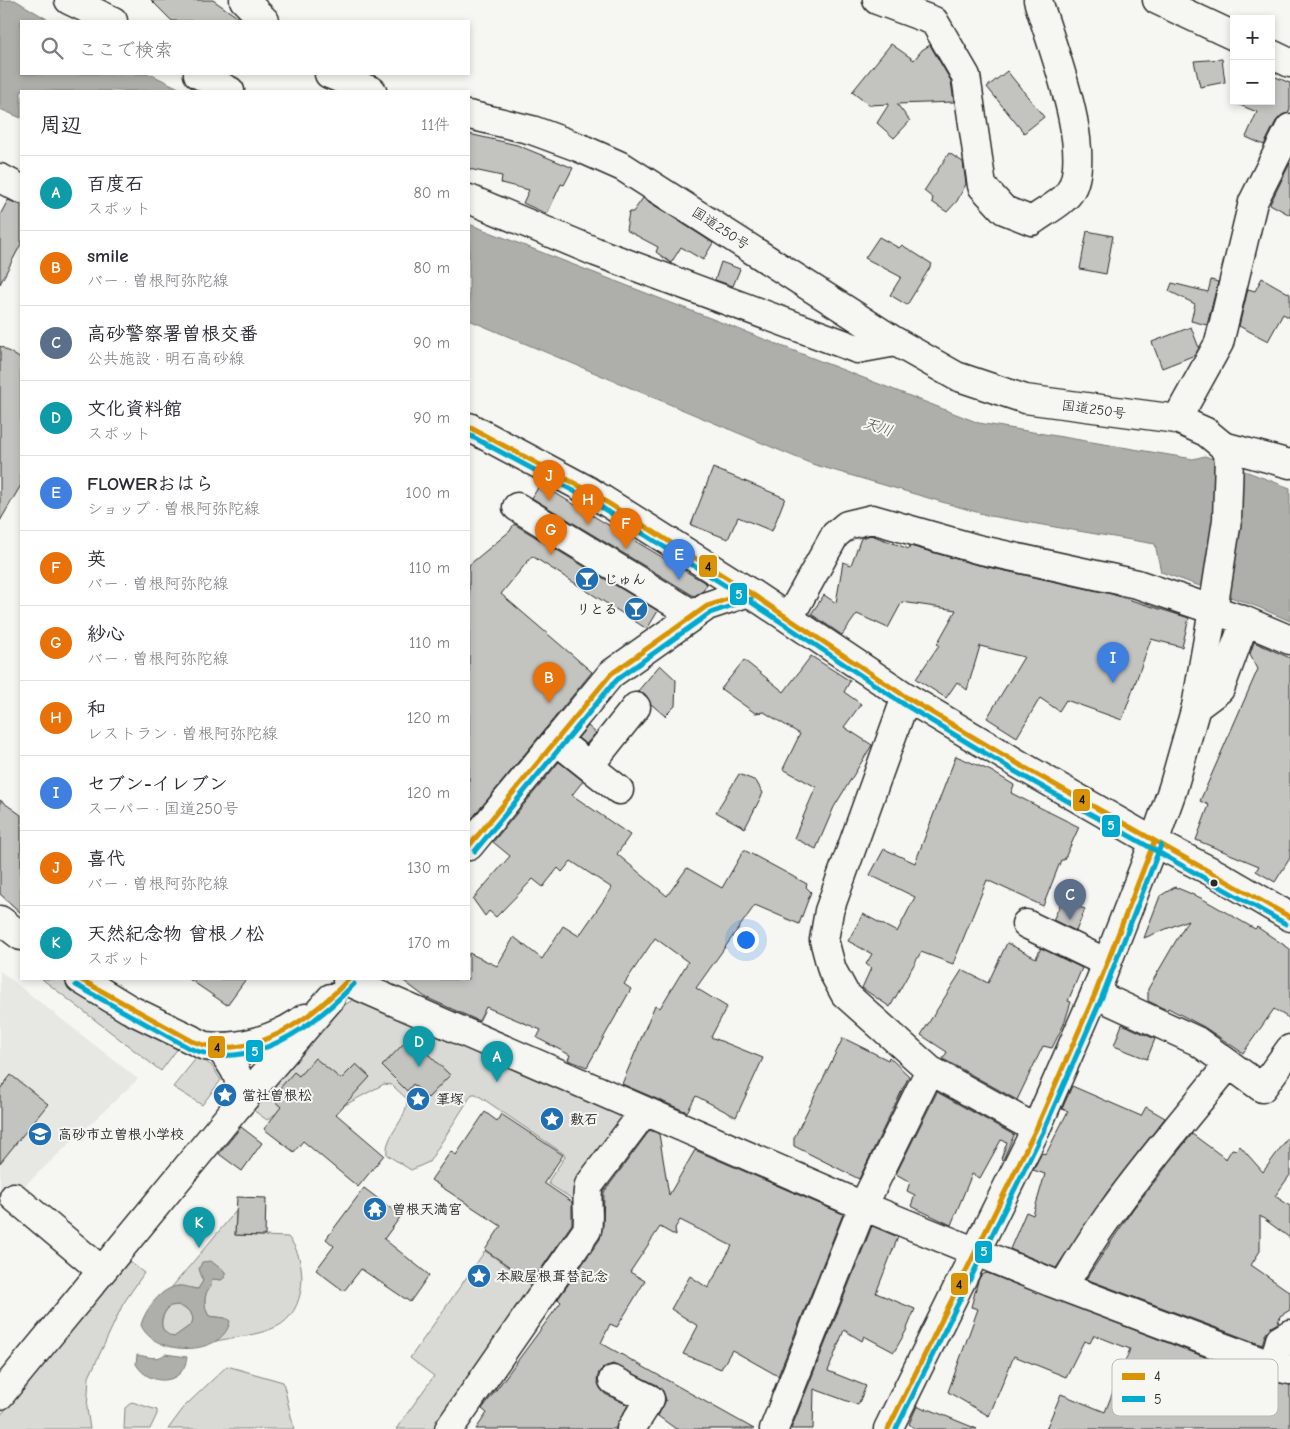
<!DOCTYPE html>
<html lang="ja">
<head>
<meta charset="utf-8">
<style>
  body { margin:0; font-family:"Comic Neue","Klee One",sans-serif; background:#f2f2f3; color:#2b2b33 }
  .controls { position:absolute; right:15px; top:15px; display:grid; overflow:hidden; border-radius:0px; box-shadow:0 2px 8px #0003 }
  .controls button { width:45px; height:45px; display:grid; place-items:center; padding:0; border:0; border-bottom:1px solid #e1e1e2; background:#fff; color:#2b2b33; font:25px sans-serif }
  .you { position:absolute; left:745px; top:939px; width:18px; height:18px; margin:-12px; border:4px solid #fff; border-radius:50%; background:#1a73e8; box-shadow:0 0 0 8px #1a73e833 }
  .badge { display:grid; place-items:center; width:32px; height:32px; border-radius:50%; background:#1f6fb2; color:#fff; font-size:16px; font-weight:700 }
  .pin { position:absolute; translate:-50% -41px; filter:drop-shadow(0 1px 2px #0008) }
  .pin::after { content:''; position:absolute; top:26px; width:18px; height:15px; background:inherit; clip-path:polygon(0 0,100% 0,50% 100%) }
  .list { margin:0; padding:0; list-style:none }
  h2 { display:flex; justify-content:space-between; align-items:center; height:65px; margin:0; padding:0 20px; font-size:21px }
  h2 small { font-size:16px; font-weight:400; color:#7c7c81 }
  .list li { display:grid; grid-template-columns:32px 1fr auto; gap:15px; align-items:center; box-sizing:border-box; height:75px; padding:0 20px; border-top:1px solid #e1e1e2 }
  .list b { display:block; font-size:19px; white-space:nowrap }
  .list p { margin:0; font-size:16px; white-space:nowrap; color:#7c7c81 }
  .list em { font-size:16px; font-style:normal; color:#7c7c81 }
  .icon { flex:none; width:28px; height:28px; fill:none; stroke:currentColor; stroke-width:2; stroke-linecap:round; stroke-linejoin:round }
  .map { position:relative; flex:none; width:1290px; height:1429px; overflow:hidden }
  .search { position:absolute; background:#fff; box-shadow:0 2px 8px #0003; left:20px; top:20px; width:450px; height:55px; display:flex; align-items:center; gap:12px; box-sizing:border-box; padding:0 18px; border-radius:0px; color:#7c7c81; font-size:19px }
  .panel { position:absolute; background:#fff; box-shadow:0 2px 8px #0003; left:20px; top:90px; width:450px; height:890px; border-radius:0px }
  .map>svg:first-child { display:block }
</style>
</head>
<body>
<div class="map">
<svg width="1290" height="1429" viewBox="0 0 1290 1429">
  <rect width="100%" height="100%" fill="#f6f6f2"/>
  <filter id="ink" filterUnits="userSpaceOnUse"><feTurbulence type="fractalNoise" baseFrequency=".02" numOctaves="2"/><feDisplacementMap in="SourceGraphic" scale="10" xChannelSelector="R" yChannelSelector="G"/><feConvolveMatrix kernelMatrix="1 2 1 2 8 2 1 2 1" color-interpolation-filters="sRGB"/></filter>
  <g filter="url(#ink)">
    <path fill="#e7e7e3" d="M 0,971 L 138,1079 L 0,1209 Z"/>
    <path fill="#d9d9d5" stroke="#828280" d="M 42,979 L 67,979 L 181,1044 L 161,1071 Z
      M 356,998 L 621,1112 L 624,1126 L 578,1197 L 574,1200 L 549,1184 L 549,1180 L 565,1157 L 564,1154 L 476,1094 L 472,1094 L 429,1162 L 411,1170 L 387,1155 C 384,1135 408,1120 407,1099 L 392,1085 L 384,1084 L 334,1111 L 306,1139 L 275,1114 L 267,1120 L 253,1110 L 253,1107 L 336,1010 Z
      M 198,1056 L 212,1066 L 221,1080 L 202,1105 L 173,1087 Z
      M 236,1211 L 235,1235 L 288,1237 C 309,1260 307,1313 276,1327 C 257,1336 232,1337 212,1342 L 221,1336 L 225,1318 L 209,1316 C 202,1305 205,1290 213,1279 L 221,1280 L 225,1277 L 225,1272 L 220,1266 L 201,1276 L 203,1281 L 198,1289 L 178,1286 L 171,1288 Z
      M 485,1251 L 538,1287 L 438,1429 L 396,1429 L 434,1376 L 410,1358 Z
      M 129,1261 L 144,1273 L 123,1304 L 89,1377 L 87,1409 L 90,1429 L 0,1429 L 0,1416 Z
      M 178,1305 L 190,1311 L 193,1318 L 192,1324 L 174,1337 C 157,1333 160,1316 170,1306 Z
      M 227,1366 L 283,1382 L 294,1429 L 168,1429 L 185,1406 Z
      M 132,1402 L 157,1410 L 157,1414 L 150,1429 L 124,1429 L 125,1408 Z"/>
    <path fill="#aeaeab" stroke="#7a7a78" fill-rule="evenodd" d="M 0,0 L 15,0 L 50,21 L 21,21 L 21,74 L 150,74 L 185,91 L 21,91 L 21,118 L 0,109 Z
      M 469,224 L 979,423 L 1193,459 L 1205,456 L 1290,488 L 1290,621 L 1258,607 L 1161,572 L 1155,544 L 990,516 L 812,464 L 469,320 Z
      M 211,1261 L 225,1272 L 225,1277 L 221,1280 L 213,1279 L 211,1281 L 211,1286 C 203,1294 203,1307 209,1316 L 225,1318 L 230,1321 C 224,1357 154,1357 141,1325 C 145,1310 161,1287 179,1286 C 186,1285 191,1289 198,1289 L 203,1281 L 199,1269 L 202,1262 ZM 178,1305 L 190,1311 L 193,1318 L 192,1324 L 174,1337 C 157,1332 159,1316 170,1306 Z
      M 165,1354 L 187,1357 C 184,1386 149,1387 136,1364 L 137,1355 C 146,1356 158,1361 165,1354 Z"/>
    <path fill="#c3c3c0" stroke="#2b2b2b" d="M 151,0 L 213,0 L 243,21 L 172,21 Z
      M 891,44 L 914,60 L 922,50 L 930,45 L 951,81 L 954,102 L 897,104 L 910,121 L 894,138 L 877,123 L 889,104 L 869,105 L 852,92 Z
      M 1222,59 L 1225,82 L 1200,87 L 1194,61 Z
      M 1007,71 L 1044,117 L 1024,133 L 987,87 Z
      M 1271,75 L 1290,83 L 1290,109 L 1288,113 L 1282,115 L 1276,121 L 1264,145 L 1246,137 L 1257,112 L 1232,102 L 1271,101 Z
      M 469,134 L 517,145 L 573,168 L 564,185 L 561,184 L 547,214 L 523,203 L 529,190 L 501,183 L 502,176 L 469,169 Z
      M 949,153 L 963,162 L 966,184 L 957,201 L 947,212 L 932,202 L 933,198 L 924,191 Z
      M 1290,163 L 1290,215 L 1270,204 Z
      M 643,198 L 713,243 L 703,260 L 681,247 L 671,263 L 656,252 L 658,247 L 626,230 L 629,212 L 633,212 Z
      M 8,200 L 21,205 L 21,244 L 0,284 L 0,215 Z
      M 1087,231 L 1113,236 L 1106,274 L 1080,269 Z
      M 879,237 L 899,248 L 902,245 L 932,264 L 907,305 L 890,295 L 901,277 L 865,258 Z
      M 721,262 L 740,269 L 733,286 L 715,280 Z
      M 1262,278 L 1290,294 L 1290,318 L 1283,314 L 1268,341 L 1239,326 L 1248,289 L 1255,291 Z
      M 1211,280 L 1218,282 L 1207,325 L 1191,321 L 1195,304 L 1169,291 L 1172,283 L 1208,292 Z
      M 1191,327 L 1199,348 L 1195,355 L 1162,368 L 1152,342 Z
      M 0,346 L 21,359 L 21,485 L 0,521 Z
      M 713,468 L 785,498 L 772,531 L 738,517 L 728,539 L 691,525 Z
      M 540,484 L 707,584 L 703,591 L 694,596 L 532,498 Z
      M 514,524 L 658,611 L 647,629 L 532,556 L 501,594 L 592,672 L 469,822 L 469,565 L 510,531 Z
      M 871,535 L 909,549 L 910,546 L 974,564 L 1111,594 L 1189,618 L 1182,647 L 1151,639 L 1122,720 L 1066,700 L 1059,711 L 1040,698 L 1017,737 L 987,718 L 1024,657 L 980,646 L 967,690 L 957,682 L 946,698 L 916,679 L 939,645 L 937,644 L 956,610 L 902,602 L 888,628 L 857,614 L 842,635 L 811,614 L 824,595 L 836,603 L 843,562 L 851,565 L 861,538 Z
      M 1254,642 L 1290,658 L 1290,858 L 1275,882 L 1256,871 L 1259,866 L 1196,840 L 1209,805 L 1200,801 L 1258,669 L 1250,654 Z
      M 811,656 L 850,681 L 844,692 L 861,704 L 844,727 L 872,745 L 834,807 L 816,849 L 794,838 L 816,787 L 783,769 L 800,734 L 764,712 L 755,713 L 721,689 L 744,660 L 784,692 Z
      M 660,665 L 676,680 L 675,706 L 665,716 L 651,704 L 646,695 L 637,692 Z
      M 588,726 L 596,733 L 586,744 L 578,738 Z
      M 956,756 L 991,771 L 1014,785 L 1011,793 L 1079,827 L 1064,860 L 1061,860 L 1043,906 L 987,880 L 953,964 L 921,952 L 890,1007 L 862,988 L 871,968 L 866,964 L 872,954 L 848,941 L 863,914 L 897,932 L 915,897 L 870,875 L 884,849 L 915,863 Z
      M 559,762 L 583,781 L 572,795 L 630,835 L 617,854 L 667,896 L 687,868 L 722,888 L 744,850 L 807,884 L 806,887 L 811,892 L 799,924 L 755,905 L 696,988 L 727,1007 L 711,1037 L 763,1058 L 736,1117 L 696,1096 L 687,1112 L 622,1084 L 655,1005 L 660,1008 L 688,962 L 655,938 L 624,984 L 631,989 L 587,1067 L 568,1060 L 570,1055 L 537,1038 L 541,1030 L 486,1007 L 479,1021 L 425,997 L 401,979 L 469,979 L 469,953 L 497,966 L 514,937 L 542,959 L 563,926 L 579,936 L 612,888 L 571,861 L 562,872 L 558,868 L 543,887 L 533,879 L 496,917 L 489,911 L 485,916 L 473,899 L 510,856 L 493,842 Z
      M 739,774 L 756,781 L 763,793 L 745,828 L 716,812 Z
      M 0,800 L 21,815 L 21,913 L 0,894 Z
      M 1175,887 L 1201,898 L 1255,929 L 1257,927 L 1290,949 L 1290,1019 L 1274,1009 L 1243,1053 L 1204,1027 L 1168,1008 L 1167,1010 L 1148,1001 L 1148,989 L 1188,920 L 1144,938 L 1160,896 Z
      M 1062,901 L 1085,909 L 1076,931 L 1053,920 Z
      M 1007,943 L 1036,958 L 1041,948 L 1082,968 L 1068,1001 L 1071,1002 L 1064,1024 L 1052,1048 L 1043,1046 L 1017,1100 L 943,1059 L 947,1052 L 921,1035 L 962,970 L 988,983 Z
      M 189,979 L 246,979 L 227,1005 Z
      M 1122,1024 L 1155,1039 L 1147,1059 L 1114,1046 Z
      M 410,1037 L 450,1075 L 428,1098 L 413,1084 L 407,1091 L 382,1066 Z
      M 843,1038 L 888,1060 L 889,1057 L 909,1076 L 859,1179 L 794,1146 L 794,1138 Z
      M 315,1058 L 341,1079 L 356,1064 L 370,1077 L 336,1114 L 384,1155 L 358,1187 L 303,1141 L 294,1152 L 264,1129 L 281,1107 L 271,1098 L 294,1072 L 299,1076 Z
      M 11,1075 L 48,1104 L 0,1163 L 0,1089 Z
      M 1072,1086 L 1141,1116 L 1146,1107 L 1165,1118 L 1108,1191 L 1056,1268 L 1010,1249 L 1026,1212 L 1033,1215 L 1045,1174 L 1033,1170 L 1042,1153 L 1046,1154 L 1068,1111 L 1062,1109 Z
      M 937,1092 L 1014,1135 L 1003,1160 L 1001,1159 L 1007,1142 L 1001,1140 L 980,1178 L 972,1174 L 951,1225 L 911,1206 L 915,1195 L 907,1191 L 910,1182 L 896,1174 Z
      M 485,1112 L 497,1121 L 501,1114 L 563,1155 L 544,1183 L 572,1202 L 572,1224 L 532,1282 L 485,1250 L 501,1226 L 431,1180 L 451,1151 L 456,1155 Z
      M 241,1127 L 262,1143 L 242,1171 L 219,1154 Z
      M 650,1130 L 659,1134 L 669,1195 L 695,1150 L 843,1214 L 778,1376 L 732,1350 L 721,1369 L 683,1354 L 698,1326 L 671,1309 L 690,1276 L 708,1288 L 732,1246 L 680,1220 L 675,1228 L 676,1236 L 660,1227 L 630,1272 L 645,1281 L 617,1327 L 610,1324 L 601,1343 L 754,1429 L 676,1429 L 658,1416 L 666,1400 L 663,1391 L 657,1385 L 613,1364 L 604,1367 L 599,1372 L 597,1380 L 600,1388 L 605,1394 L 628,1405 L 615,1429 L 476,1429 L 487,1413 L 482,1409 L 561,1302 L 558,1299 L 600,1239 L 603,1225 L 604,1192 Z
      M 1192,1134 L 1226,1159 L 1232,1149 L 1237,1150 L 1240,1146 L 1263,1172 L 1290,1135 L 1290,1175 L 1275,1196 L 1290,1206 L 1290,1238 L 1260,1216 L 1260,1251 L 1251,1265 L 1290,1292 L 1290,1310 L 1280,1316 L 1278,1323 L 1271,1327 L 1265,1335 L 1262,1345 L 1086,1279 L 1133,1209 Z
      M 364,1188 L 401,1216 L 384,1239 L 429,1275 L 410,1302 L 361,1269 L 344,1291 L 316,1270 L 334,1246 L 326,1239 Z
      M 237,1197 L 266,1198 L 265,1236 L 235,1235 Z
      M 872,1226 L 898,1237 L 876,1293 L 915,1309 L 906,1331 L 894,1352 L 864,1336 L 862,1341 L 844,1330 L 828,1371 L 866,1386 L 858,1405 L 814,1389 L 813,1429 L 791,1429 Z
      M 987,1273 L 1267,1381 L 1290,1385 L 1290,1429 L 1046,1429 L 1061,1394 L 1105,1412 L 1130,1349 L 1094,1335 L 1090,1343 L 1084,1341 L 1066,1377 L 1014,1356 L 989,1416 L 948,1392 L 978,1309 L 971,1307 L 978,1281 L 981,1275 Z
      M 917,1406 L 925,1410 L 926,1408 L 977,1429 L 915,1429 L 909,1424 Z"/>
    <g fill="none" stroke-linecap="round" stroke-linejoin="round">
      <g stroke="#2b2b2b" stroke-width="31">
        <path id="minor" d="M 69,0 L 113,21
          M 877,0 L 934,21 L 966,76 L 982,186 L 1004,210 L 1032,221 C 1041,214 1063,202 1069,193 C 1096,154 1050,43 1038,0
          M 1157,0 L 1234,36
          M 1271,54 L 1290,63
          M 198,74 L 230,91
          M 469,199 L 596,252 L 857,349 L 896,342
          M 1177,419 L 1219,343 L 1253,202 L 1290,128
          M 1223,446 L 1290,464
          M 517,507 L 694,615
          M 789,618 L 835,535 L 847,525 L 872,519 L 977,549 L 1137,584 L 1243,620 L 1290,640
          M 1196,707 L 1220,689 L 1245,621
          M 556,740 L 619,790
          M 589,766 L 636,707
          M 469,846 L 611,674 L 707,606 L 749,592
          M 0,920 L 21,936
          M 1026,924 L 1107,963
          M 80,979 L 129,1009 L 205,1046 C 238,1050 278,1039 305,1018
          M 347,981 L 863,1206 L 1050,1282 L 1273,1366 L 1290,1370
          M 1095,994 L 1197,1041 L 1229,1064
          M 219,1047 C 237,1072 244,1077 236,1108
          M 930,1070 L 1036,1129
          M 14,1197 L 102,1271
          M 1063,1287 C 1109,1206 1171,1136 1229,1064 L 1262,1088 L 1290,1049
          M 1273,1366 L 1280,1340 L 1290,1334
          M 613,1380 L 650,1399 L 631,1429
          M 0,1395 L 236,1108 L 331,998
          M 449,1429 L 587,1230 C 590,1214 585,1200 589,1185 L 644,1112
          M 774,1429 L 863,1206 L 930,1070 L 845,994 L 832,970 L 824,940 L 829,911 L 906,697"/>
      </g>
      <g stroke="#2b2b2b" stroke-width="31">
        <path id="major" d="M 0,178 L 21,189
          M 469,427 L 589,491 L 749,592 L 906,697 L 1020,765 L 1154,842 L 1095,994 L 1036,1129 L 888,1429"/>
      </g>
      <g stroke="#2b2b2b" stroke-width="31">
        <path id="highway" d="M 244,0 L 265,21
          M 329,74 L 372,91
          M 469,115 L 532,130 L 578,147 L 623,167 L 896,342 L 956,376 L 1025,399 L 1177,419 L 1206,432 L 1223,446 L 1229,458 L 1227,520 L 1213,610 L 1196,707 L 1173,788 L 1154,842 L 1220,876 L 1290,917"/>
      </g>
      <use href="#minor" stroke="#f6f6f2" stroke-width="28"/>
      <use href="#major" stroke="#f6f6f2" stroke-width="28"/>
      <use href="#highway" stroke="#f6f6f2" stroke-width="28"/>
      <g stroke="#f6f6f2" stroke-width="9">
        <path id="bus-1" d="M 469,427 L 589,491 L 749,592 L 906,697 L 1020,765 L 1290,917
          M 469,846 L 611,674 L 707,606 L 749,592
          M 80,979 L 192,1041 C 250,1065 312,1018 349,979
          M 888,1429 L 1036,1129 L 1095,994 L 1154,842"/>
      </g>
      <g stroke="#f6f6f2" stroke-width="9">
        <path id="bus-2" d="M 469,435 L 585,497 L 745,598 L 902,703 L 1016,772 L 1286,924
          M 475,851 L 616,680 L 710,613 L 751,599
          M 76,985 L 189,1048 C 250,1074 314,1026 354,984
          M 896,1429 L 1043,1132 L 1102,997 L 1161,845"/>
      </g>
      <use href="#bus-1" stroke="#d89406" stroke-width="5"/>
      <use href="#bus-2" stroke="#00a9ce" stroke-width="5"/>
    </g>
  </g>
  <defs>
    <g id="bar-disc" transform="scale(1.25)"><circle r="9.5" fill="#1f6fb2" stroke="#f6f6f2"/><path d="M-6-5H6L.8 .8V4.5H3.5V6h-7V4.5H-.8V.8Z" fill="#fff"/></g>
    <g id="sight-disc" transform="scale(1.25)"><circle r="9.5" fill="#1f6fb2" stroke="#f6f6f2"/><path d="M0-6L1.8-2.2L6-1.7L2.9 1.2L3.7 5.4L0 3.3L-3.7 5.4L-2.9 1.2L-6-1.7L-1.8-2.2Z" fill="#fff"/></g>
    <g id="school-disc" transform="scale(1.25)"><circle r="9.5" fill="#1f6fb2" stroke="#f6f6f2"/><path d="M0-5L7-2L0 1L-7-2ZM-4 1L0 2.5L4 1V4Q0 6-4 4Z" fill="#fff"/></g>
    <g id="temple-disc" transform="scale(1.25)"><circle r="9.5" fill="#1f6fb2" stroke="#f6f6f2"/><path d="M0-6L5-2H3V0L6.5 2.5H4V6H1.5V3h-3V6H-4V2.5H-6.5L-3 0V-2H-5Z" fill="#fff"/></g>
  </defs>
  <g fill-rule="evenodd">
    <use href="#bar-disc" x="587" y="579"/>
    <use href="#bar-disc" x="636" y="609"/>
    <use href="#sight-disc" x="225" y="1095"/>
    <use href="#sight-disc" x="418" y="1099"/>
    <use href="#sight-disc" x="552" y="1119"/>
    <use href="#school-disc" x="40" y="1134"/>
    <use href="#temple-disc" x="375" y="1209"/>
    <use href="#sight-disc" x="479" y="1276"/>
  </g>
  <circle fill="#2b2b2b" stroke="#f6f6f2" stroke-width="2" cx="1214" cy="883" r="4.5"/>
  <g text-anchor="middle" stroke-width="4" stroke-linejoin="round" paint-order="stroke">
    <g font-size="14" fill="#2b2b2b" stroke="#f6f6f2">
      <text transform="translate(721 228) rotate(33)" y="5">国道250号</text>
      <text transform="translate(1094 409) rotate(8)" y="5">国道250号</text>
    </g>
    <g font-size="14" font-weight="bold" fill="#2b2b2b" stroke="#f6f6f2" text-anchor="start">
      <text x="604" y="584">じゅん</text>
      <text x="618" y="614" text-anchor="end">リとる</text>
      <text x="242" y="1100">當社曽根松</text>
      <text x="436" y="1104">筆塚</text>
      <text x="570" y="1124">敷石</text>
      <text x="58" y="1139">高砂市立曽根小学校</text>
      <text x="392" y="1214">曽根天満宮</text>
      <text x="496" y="1281">本殿屋根葺替記念</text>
    </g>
    <g font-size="15" font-style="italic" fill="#525251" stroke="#f6f6f2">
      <text transform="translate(878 427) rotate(18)" y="5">天川</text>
    </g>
  </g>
  <rect x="1112" y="1359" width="166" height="57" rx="8" fill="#f6f6f2" stroke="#b9b9b6" stroke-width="1"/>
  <rect x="1122" y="1373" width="23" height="7" fill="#d89406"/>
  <rect x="1122" y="1396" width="23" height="6" fill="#00a9ce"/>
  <g font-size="14" fill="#2b2b2b">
    <text x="1154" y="1381">4</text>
    <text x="1154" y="1404">5</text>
  </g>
  <g stroke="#f6f6f2" stroke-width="2">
    <rect x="698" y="554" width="20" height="24" rx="5" fill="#d89406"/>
    <rect x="729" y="582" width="19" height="24" rx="5" fill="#00a9ce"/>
    <rect x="1072" y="788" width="19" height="24" rx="5" fill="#d89406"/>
    <rect x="1101" y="814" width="20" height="24" rx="5" fill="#00a9ce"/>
    <rect x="207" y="1035" width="19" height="24" rx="5" fill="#d89406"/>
    <rect x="245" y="1039" width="19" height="24" rx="5" fill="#00a9ce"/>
    <rect x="974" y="1240" width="19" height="24" rx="5" fill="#00a9ce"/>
    <rect x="950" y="1272" width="19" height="24" rx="5" fill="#d89406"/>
  </g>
  <g font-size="14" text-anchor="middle" font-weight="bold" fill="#fff">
    <text x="739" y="599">5</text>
    <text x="1111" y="830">5</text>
    <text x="255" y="1056">5</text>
    <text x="984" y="1256">5</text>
  </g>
  <g font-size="14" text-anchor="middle" font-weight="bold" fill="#111">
    <text x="708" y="571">4</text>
    <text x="1082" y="804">4</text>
    <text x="217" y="1052">4</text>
    <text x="959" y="1289">4</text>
  </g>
</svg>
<div class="controls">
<button>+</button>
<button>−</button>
</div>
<div class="you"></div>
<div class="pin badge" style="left:497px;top:1082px;background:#0f9aa8">A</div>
<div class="pin badge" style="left:549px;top:703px;background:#e8710a">B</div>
<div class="pin badge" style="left:1070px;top:920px;background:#5c6f8a">C</div>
<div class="pin badge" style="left:419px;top:1067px;background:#0f9aa8">D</div>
<div class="pin badge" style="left:679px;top:580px;background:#3f7fe0">E</div>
<div class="pin badge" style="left:626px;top:549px;background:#e8710a">F</div>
<div class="pin badge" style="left:551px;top:555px;background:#e8710a">G</div>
<div class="pin badge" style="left:588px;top:525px;background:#e8710a">H</div>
<div class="pin badge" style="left:1113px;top:683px;background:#3f7fe0">I</div>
<div class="pin badge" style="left:549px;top:501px;background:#e8710a">J</div>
<div class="pin badge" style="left:199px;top:1248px;background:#0f9aa8">K</div>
<div class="search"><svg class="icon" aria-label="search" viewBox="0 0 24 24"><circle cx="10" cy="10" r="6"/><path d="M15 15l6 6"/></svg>ここで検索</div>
<section class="panel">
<h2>周辺<small>11件</small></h2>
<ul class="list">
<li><span class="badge" style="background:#0f9aa8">A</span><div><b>百度石</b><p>スポット</p></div><em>80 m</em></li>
<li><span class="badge" style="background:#e8710a">B</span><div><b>smile</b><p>バー · 曽根阿弥陀線</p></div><em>80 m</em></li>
<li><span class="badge" style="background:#5c6f8a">C</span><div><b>高砂警察署曽根交番</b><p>公共施設 · 明石高砂線</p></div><em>90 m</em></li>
<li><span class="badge" style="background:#0f9aa8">D</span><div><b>文化資料館</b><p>スポット</p></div><em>90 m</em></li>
<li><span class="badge" style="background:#3f7fe0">E</span><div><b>FLOWERおはら</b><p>ショップ · 曽根阿弥陀線</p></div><em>100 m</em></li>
<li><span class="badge" style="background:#e8710a">F</span><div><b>英</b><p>バー · 曽根阿弥陀線</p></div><em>110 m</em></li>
<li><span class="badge" style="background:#e8710a">G</span><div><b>紗心</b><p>バー · 曽根阿弥陀線</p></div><em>110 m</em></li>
<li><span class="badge" style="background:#e8710a">H</span><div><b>和</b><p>レストラン · 曽根阿弥陀線</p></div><em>120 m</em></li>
<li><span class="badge" style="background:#3f7fe0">I</span><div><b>セブン-イレブン</b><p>スーパー · 国道250号</p></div><em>120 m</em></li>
<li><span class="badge" style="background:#e8710a">J</span><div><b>喜代</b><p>バー · 曽根阿弥陀線</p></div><em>130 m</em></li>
<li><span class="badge" style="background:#0f9aa8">K</span><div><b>天然紀念物 曾根ノ松</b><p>スポット</p></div><em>170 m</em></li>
</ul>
</section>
</div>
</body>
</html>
